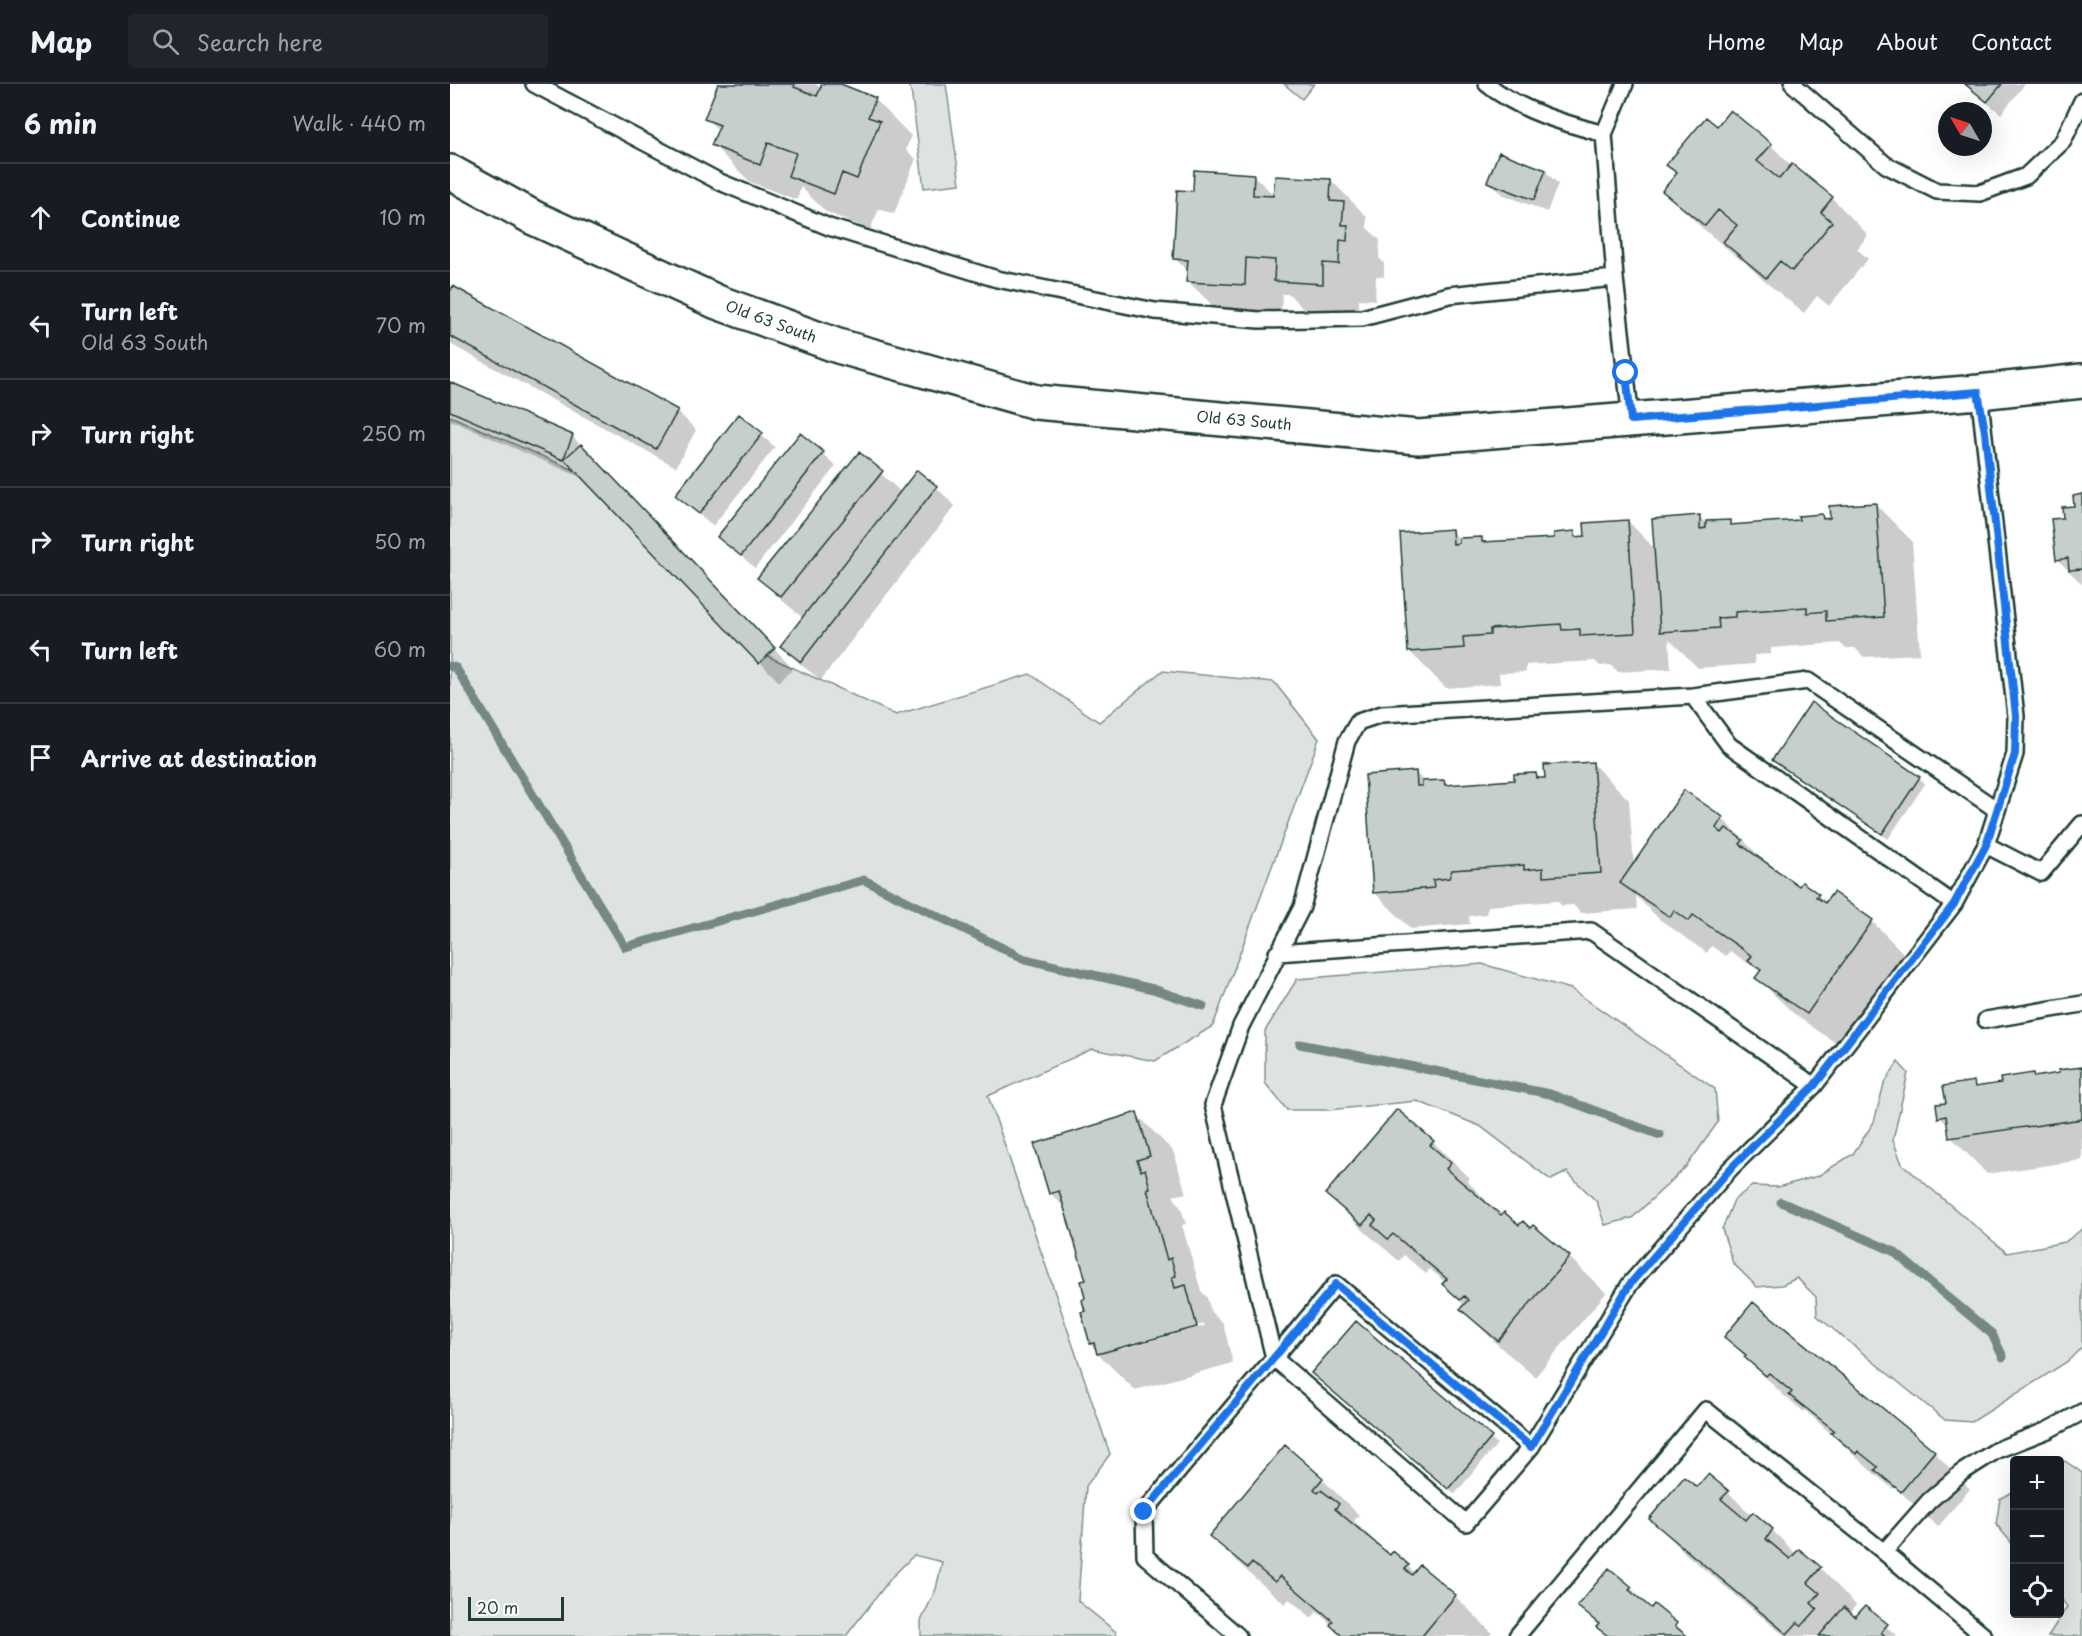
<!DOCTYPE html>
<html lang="en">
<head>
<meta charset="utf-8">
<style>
  body { margin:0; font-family:"Playpen Sans",sans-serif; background:#20242c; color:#f1f3f6 }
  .controls { position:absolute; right:18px; bottom:18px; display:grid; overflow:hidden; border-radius:6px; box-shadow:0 6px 24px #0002 }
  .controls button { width:54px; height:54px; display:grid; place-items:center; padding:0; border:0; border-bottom:2px solid #363941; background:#171b24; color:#f1f3f6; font:30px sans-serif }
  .compass { position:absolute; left:1488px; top:18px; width:54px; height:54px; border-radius:50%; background:#171b24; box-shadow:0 6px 24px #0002; rotate:309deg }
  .scale { position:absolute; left:18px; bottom:15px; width:96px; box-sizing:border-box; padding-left:6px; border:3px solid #1f3d34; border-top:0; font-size:16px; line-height:21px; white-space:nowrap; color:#1f3d34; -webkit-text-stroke:4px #fff; paint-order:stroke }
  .stop { position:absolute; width:18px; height:18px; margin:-14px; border:4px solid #1a73e8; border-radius:50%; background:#fff }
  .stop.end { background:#1a73e8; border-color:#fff; box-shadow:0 2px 6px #0008 }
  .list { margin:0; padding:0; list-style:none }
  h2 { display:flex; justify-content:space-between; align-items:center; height:78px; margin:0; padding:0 24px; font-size:26px }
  h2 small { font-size:20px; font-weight:400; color:#9ea1a6 }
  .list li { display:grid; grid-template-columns:39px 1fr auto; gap:18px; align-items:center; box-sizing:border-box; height:108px; padding:0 24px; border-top:2px solid #363941 }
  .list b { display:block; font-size:22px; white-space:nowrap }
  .list p { margin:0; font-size:20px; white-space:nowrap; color:#9ea1a6 }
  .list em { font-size:20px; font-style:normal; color:#9ea1a6 }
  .icon { flex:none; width:33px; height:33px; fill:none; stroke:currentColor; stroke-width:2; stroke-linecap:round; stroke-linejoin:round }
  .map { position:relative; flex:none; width:1632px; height:1552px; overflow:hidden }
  header { display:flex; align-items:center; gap:36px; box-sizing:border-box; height:84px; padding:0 30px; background:#171b24; border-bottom:2px solid #363941 }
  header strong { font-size:28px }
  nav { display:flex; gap:33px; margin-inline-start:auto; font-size:21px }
  .search { width:420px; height:54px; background:#20242c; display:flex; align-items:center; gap:15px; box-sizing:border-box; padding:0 21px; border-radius:6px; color:#9ea1a6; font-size:22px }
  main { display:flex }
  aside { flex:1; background:#171b24 }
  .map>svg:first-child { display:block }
</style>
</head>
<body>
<header>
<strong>Map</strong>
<div class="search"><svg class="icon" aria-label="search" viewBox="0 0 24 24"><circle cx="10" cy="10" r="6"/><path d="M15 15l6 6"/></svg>Search here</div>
<nav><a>Home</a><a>Map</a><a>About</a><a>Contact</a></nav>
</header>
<main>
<aside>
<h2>6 min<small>Walk · 440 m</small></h2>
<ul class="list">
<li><svg class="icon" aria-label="ahead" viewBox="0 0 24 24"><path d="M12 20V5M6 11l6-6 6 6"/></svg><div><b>Continue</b></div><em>10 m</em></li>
<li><svg class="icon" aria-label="left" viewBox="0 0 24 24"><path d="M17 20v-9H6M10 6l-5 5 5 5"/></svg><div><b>Turn left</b><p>Old 63 South</p></div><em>70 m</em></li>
<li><svg class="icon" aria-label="right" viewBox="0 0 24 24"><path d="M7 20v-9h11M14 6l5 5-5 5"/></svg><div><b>Turn right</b></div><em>250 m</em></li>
<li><svg class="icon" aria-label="right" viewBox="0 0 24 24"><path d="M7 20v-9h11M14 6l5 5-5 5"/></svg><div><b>Turn right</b></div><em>50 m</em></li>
<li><svg class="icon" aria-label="left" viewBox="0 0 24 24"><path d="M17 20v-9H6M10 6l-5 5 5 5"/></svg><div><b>Turn left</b></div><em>60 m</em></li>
<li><svg class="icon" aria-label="arrive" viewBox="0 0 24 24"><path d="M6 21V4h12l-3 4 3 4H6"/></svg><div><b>Arrive at destination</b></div></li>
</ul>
</aside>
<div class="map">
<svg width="1632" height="1552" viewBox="0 0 1632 1552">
  <rect width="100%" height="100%" fill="#fff"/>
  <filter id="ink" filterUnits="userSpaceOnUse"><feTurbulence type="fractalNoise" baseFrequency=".0167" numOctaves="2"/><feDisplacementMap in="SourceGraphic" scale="12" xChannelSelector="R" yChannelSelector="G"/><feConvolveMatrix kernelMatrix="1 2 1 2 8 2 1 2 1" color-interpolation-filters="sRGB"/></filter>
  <g filter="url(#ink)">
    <path fill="#dee3e2" stroke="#7e908b" stroke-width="1.5" d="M 457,0 L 496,0 L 510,100 L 474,104 L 461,6 Z
      M 834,0 L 864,0 L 852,15 Z
      M 0,332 L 133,390 L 313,570 L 446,631 L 580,590 L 649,638 L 712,587 L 824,598 L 869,655 L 763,942 L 705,977 L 642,965 L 538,1012 L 660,1370 L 636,1402 L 628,1517 L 666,1548 L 667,1552 L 471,1552 L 471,1537 L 486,1505 L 492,1478 L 464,1471 L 442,1493 L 396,1552 L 0,1552 Z
      M 1032,880 L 1121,905 L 1265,1005 L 1268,1038 L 1237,1082 L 1182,1134 L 1155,1141 L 1147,1118 L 1117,1088 L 1101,1096 L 1030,1042 L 967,1017 L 878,1026 L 837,1026 L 815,999 L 815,947 L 847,895 Z
      M 1448,978 L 1458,989 L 1443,1056 L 1452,1080 L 1557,1169 L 1615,1158 L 1632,1145 L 1632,1263 L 1618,1277 L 1522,1338 L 1495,1336 L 1367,1232 L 1366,1213 L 1347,1194 L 1332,1201 L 1307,1203 L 1283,1179 L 1272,1145 L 1284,1116 L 1302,1102 L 1328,1103 L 1368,1092 L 1403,1070 L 1424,1038 L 1434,1000 Z
      M 1615,1377 L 1632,1389 L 1632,1552 L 1598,1552 L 1617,1523 L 1610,1513 L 1610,1381 Z
      M 1564,1407 L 1564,1462 L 1546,1440 L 1550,1415 Z"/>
    <path fill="#0003" fill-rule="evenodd" d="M 269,0 L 366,0 L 371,5 L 373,0 L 387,0 L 425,15 L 461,52 L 456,66 L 466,75 L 444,130 L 429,125 L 420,146 L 376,128 L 351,103 L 347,116 L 300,98 L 263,61 L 269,47 L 256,34 Z
      M 1514,0 L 1575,0 L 1551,30 Z
      M 1280,28 L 1321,61 L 1342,83 L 1382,114 L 1418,151 L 1407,165 L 1418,175 L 1379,222 L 1367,212 L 1354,229 L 1312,195 L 1293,176 L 1292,177 L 1251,143 L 1214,107 L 1228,90 L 1218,81 L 1267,44 Z
      M 1095,87 L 1108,100 L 1097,128 L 1052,110 L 1039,97 Z
      M 803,91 L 825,112 L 881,96 L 917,133 L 917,144 L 930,156 L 929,174 L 934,179 L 934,193 L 926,192 L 925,216 L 909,215 L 909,236 L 862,234 L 839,210 L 832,210 L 831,237 L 775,234 L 738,197 L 739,188 L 724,174 L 744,108 Z
      M 0,211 L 227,327 L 246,346 L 226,383 L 2,261 L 0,259 Z
      M 0,299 L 123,353 L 343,584 L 329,598 L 132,394 L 0,336 Z
      M 289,332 L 325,363 L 263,442 L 227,411 Z
      M 350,351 L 386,382 L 305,484 L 269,453 Z
      M 409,370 L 451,408 L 486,403 L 505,422 L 371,596 L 351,581 L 332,561 L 353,534 L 328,513 L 309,494 Z
      M 1632,412 L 1632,500 L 1607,475 L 1615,435 L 1626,423 Z
      M 1425,420 L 1462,457 L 1470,570 L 1414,573 L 1405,564 L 1395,564 L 1390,559 L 1321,564 L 1321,570 L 1304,571 L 1305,580 L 1248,584 L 1219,555 L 1221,585 L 1168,588 L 1161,581 L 1150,582 L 1145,577 L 1076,581 L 1076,588 L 1049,589 L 1050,600 L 996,604 L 959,567 L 1002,447 L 1010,456 L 1031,454 L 1037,460 L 1106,455 L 1124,449 L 1129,454 L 1178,437 L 1205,465 L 1249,433 L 1258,441 L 1279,437 L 1285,443 L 1351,438 L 1372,432 L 1376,436 Z
      M 1324,676 L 1469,694 L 1475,700 L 1438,755 L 1330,682 Z
      M 1142,679 L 1179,716 L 1184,782 L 1272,734 L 1308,771 L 1307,773 L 1350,804 L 1368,811 L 1377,819 L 1422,837 L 1458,874 L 1394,965 L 1344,930 L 1307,894 L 1311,888 L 1280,867 L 1276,872 L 1261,862 L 1257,869 L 1209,835 L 1186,812 L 1187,825 L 1131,829 L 1123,821 L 1112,822 L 1107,817 L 1038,822 L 1036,830 L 1019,832 L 1020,840 L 961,845 L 924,808 L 966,689 L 975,699 L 994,697 L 999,702 L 1066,697 L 1086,690 L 1091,696 Z
      M 1632,984 L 1632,1076 L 1537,1090 L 1501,1053 L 1499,1042 L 1490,1033 L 1498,1020 L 1523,999 L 1528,1004 L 1553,1000 L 1583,991 L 1586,994 Z
      M 947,1028 L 983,1058 L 1020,1094 L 1017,1097 L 1037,1117 L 1035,1119 L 1051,1133 L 1119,1173 L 1156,1209 L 1085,1293 L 1049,1262 L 1012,1225 L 1015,1222 L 994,1200 L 996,1199 L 980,1185 L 976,1190 L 954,1171 L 949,1177 L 914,1147 L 877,1110 Z
      M 686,1030 L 723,1067 L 736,1109 L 723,1112 L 731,1124 L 736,1140 L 732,1141 L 751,1207 L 757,1213 L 761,1228 L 773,1239 L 783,1279 L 685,1306 L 648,1270 L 641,1260 L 637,1228 L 638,1197 L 615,1124 L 600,1109 ZM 754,1240 L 755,1242 L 671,1265 L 671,1262 Z
      M 906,1239 L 1047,1360 L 1005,1410 L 869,1295 Z
      M 1276,1253 L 1484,1368 L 1520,1405 L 1488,1443 L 1445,1403 L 1443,1405 L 1420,1386 L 1355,1326 L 1354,1328 L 1332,1310 Z
      M 872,1395 L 909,1431 L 904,1437 L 940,1473 L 943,1470 L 965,1489 L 971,1483 L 1005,1512 L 1042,1549 L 1039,1552 L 893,1552 L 867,1527 L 862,1534 L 839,1515 L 835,1520 L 798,1488 L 761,1452 Z
      M 1247,1405 L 1278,1408 L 1302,1432 L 1303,1430 L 1322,1446 L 1346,1470 L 1370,1484 L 1406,1521 L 1399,1530 L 1406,1535 L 1415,1524 L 1447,1552 L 1335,1552 L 1237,1471 L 1201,1434 Z
      M 1181,1504 L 1202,1525 L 1204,1522 L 1238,1552 L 1158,1552 L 1129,1522 Z"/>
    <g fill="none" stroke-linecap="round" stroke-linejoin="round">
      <path stroke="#758883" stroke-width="9" d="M 0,582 L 6,584 L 175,863 L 414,796 L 575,875 L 703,905 L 753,922
        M 850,960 L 1100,1010 L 1210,1051
        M 1331,1118 L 1443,1167 L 1542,1250 L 1553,1273"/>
    </g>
    <path fill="#c7cfcc" stroke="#1f3d34" stroke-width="1.5" d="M 268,0 L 345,0 L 344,3 L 367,12 L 372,0 L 391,0 L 426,14 L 418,33 L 430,37 L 407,95 L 392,89 L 384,110 L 338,92 L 346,69 L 318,59 L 310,81 L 261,61 L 270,41 L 254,35 Z
      M 1515,0 L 1552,0 L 1537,18 Z
      M 1280,26 L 1322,60 L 1307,77 L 1329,95 L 1342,80 L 1383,113 L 1371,128 L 1382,138 L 1342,187 L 1330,177 L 1316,194 L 1273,158 L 1287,141 L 1268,126 L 1255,142 L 1212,107 L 1227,89 L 1216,81 L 1256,33 L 1267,42 Z
      M 1049,68 L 1096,86 L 1084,116 L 1037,98 Z
      M 744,86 L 804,90 L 803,111 L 823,112 L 825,92 L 881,95 L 880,117 L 894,118 L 892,141 L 898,141 L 897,157 L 890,156 L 889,180 L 873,179 L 873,200 L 824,197 L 825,176 L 796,174 L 795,201 L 736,198 L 738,176 L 723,175 L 727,106 L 743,107 Z
      M 3,202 L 228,326 L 206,365 L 0,252 L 0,208 Z
      M 0,298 L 123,351 L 113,376 L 0,327 Z
      M 289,330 L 313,349 L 249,430 L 225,411 Z
      M 350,349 L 374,368 L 291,472 L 267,453 Z
      M 131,360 L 325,564 L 309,580 L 114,375 Z
      M 409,368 L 433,387 L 331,513 L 307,494 Z
      M 467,386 L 487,402 L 351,578 L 330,562 Z
      M 1632,410 L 1632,485 L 1619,486 L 1618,474 L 1606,476 L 1601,435 L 1613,434 L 1612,423 L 1624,422 L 1623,412 Z
      M 1426,419 L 1434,533 L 1376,537 L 1376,527 L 1357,529 L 1357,523 L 1285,528 L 1285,533 L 1268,534 L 1269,544 L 1210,548 L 1202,435 L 1250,431 L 1250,445 L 1256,444 L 1256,437 L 1280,436 L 1280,441 L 1349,436 L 1348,432 L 1372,430 L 1373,435 L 1380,434 L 1379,422 Z
      M 1178,436 L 1185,549 L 1130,552 L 1130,545 L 1112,546 L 1111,540 L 1040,545 L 1040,551 L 1013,553 L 1014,564 L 958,568 L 950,449 L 1002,445 L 1003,460 L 1009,459 L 1009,454 L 1032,453 L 1032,458 L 1104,454 L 1104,449 L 1125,447 L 1125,453 L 1135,452 L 1134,439 Z
      M 1361,618 L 1470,693 L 1432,750 L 1322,676 Z
      M 1143,678 L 1151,789 L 1093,793 L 1093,784 L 1074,786 L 1074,781 L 1002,786 L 999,794 L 983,796 L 984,804 L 923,809 L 915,691 L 966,687 L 967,702 L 972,702 L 972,697 L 994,696 L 995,701 L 1064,696 L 1064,690 L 1086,689 L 1087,694 L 1095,694 L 1094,681 Z
      M 1234,706 L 1273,733 L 1266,744 L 1272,749 L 1276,744 L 1293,756 L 1290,760 L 1349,802 L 1352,798 L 1369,810 L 1366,813 L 1375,819 L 1383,808 L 1423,836 L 1357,930 L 1305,894 L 1311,886 L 1298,877 L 1302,872 L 1243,831 L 1239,837 L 1224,826 L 1220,833 L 1170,799 Z
      M 1632,983 L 1632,1035 L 1499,1054 L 1496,1032 L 1488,1034 L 1486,1020 L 1496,1019 L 1493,1002 L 1524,997 L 1525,1003 L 1551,999 L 1550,994 L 1583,989 L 1584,993 L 1609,989 L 1608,986 Z
      M 947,1025 L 984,1057 L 980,1061 L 1001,1079 L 996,1085 L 1051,1131 L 1054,1128 L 1069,1141 L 1073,1137 L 1080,1144 L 1083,1141 L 1120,1172 L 1048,1257 L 1010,1225 L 1018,1216 L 1014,1212 L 1010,1216 L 992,1200 L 997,1195 L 943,1150 L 938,1155 L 922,1141 L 926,1136 L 921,1131 L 912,1141 L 875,1110 Z
      M 687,1028 L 700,1072 L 687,1076 L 691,1087 L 695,1085 L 700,1104 L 697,1105 L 717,1176 L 721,1174 L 726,1192 L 722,1193 L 725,1204 L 736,1201 L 747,1243 L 647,1270 L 644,1259 L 640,1260 L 631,1228 L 635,1227 L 632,1216 L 635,1214 L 631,1197 L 636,1196 L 609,1107 L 599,1110 L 584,1060 Z
      M 1303,1218 L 1485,1367 L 1451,1408 L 1425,1386 L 1428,1383 L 1408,1367 L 1406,1370 L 1381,1349 L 1384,1346 L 1339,1311 L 1342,1308 L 1319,1289 L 1316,1292 L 1294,1273 L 1296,1271 L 1274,1253 Z
      M 906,1237 L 1042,1353 L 998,1405 L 861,1289 Z
      M 835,1361 L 873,1394 L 864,1405 L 868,1409 L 871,1406 L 889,1420 L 885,1425 L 940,1471 L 943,1467 L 959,1481 L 955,1485 L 962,1491 L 970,1481 L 1006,1511 L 972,1552 L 892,1552 L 880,1541 L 883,1537 L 830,1492 L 825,1498 L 802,1479 L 798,1484 L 759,1452 Z
      M 1258,1390 L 1279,1407 L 1271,1415 L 1296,1436 L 1303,1428 L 1323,1445 L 1316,1455 L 1340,1475 L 1349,1465 L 1371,1483 L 1358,1499 L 1370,1509 L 1361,1519 L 1367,1525 L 1352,1542 L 1348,1538 L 1337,1550 L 1199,1435 L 1234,1393 L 1247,1403 Z
      M 1159,1484 L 1182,1503 L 1179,1506 L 1201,1524 L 1204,1520 L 1227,1539 L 1225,1542 L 1237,1552 L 1158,1552 L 1146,1543 L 1149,1540 L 1127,1522 Z
      M 1415,1522 L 1438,1540 L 1431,1548 L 1435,1552 L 1369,1552 L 1394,1523 L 1405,1533 Z"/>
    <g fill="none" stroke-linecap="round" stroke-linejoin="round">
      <g stroke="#1f3d34" stroke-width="20">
        <path id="service" d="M 84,0 L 270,98 L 379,143 L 547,195 L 705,227 L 809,236 L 912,234 L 999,211 L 1165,194
          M 1037,0 C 1070,27 1114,39 1154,50
          M 1175,0 L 1154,50 L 1165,194 L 1181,336
          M 1343,0 L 1436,81 L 1487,107 L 1530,109 L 1576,92 L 1613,57 L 1632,17
          M 1243,612 L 1279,661 L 1504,820 L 1536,761 L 1565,670 L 1566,632 L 1529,308
          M 1536,761 L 1591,789 L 1632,740
          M 827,869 L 1141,847 L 1364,1002 L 1504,820
          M 1536,936 L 1632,920
          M 1081,1363 L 886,1200 L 824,1274 L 1016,1439 L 1081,1363 L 1180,1200 L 1280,1085 L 1364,1002
          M 1434,1468 L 1534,1552
          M 788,1552 L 695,1472 L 694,1428 L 824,1274 L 763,1021 L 791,942 L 852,823 L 897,657 L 908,638 L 932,630 L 1243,612 L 1358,597 L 1547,726
          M 1067,1552 L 1256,1326 L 1434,1468 L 1479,1417 L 1511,1389 L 1547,1366 L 1598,1346 L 1632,1328"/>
      </g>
      <g stroke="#1f3d34" stroke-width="38">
        <path id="secondary" d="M 0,88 L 84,134 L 267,218 L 388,262 L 586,318 L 968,353 L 1529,308 L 1632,297"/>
      </g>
      <use href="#service" stroke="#fff" stroke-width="15"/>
      <use href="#secondary" stroke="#fff" stroke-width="33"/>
    </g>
  </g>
  <g fill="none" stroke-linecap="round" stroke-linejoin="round" filter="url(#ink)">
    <path stroke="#1a73e8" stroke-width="8" d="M 694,1428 L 886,1200 L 1081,1363 L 1180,1200 L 1280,1085 L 1364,1002 L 1504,820 L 1536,761 L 1565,670 L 1566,632 L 1535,348 L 1528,308 L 1181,336 L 1176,289"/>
  </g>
  <g text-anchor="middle" stroke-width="6" stroke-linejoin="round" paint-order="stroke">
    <g font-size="15" fill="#1f3d34" stroke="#fff">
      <text transform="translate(321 238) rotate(20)" y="5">Old 63 South</text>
      <text transform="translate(794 337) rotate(5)" y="5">Old 63 South</text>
    </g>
  </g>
</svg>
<div class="controls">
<button>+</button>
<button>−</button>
<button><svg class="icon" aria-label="locate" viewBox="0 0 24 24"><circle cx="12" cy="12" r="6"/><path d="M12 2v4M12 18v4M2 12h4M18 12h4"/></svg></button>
</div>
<svg class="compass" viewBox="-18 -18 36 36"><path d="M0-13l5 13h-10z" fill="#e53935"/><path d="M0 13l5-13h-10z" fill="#9ea1a6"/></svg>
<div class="scale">20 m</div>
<div class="stop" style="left:1176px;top:289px"></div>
<div class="stop end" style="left:694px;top:1428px"></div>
</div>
</main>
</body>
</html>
